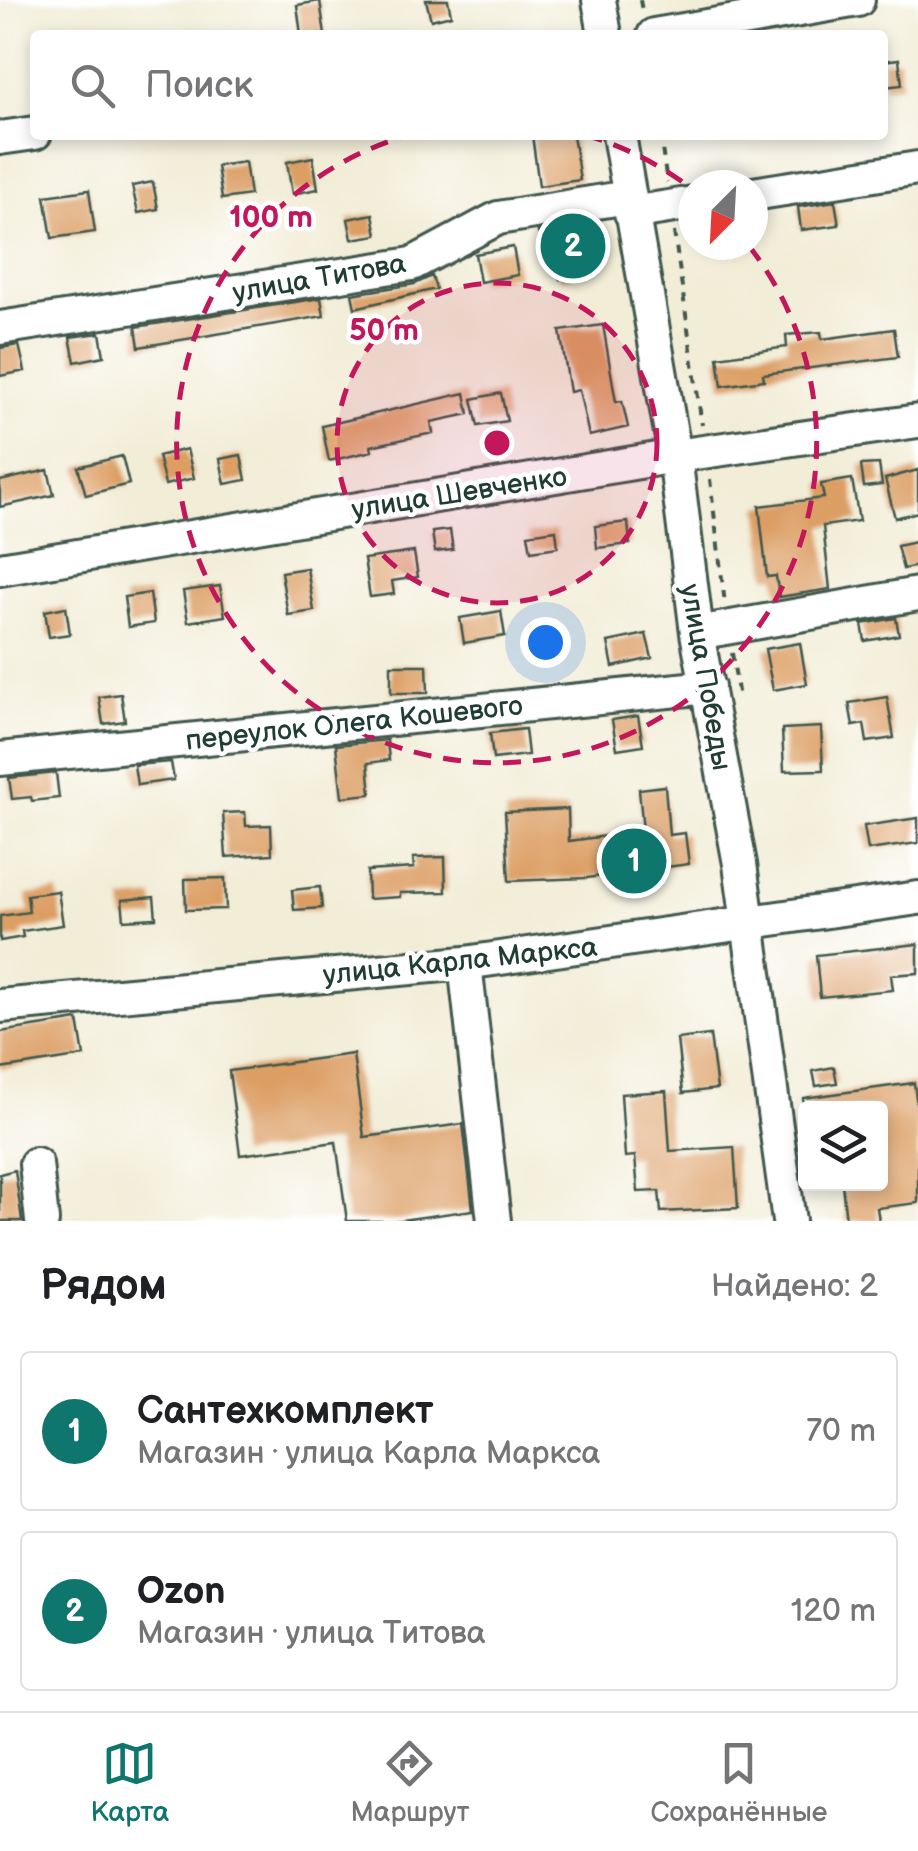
<!DOCTYPE html>
<html lang="ru">
<head>
<meta charset="utf-8">
<style>
  body { margin:0; font-family:"Balsamiq Sans",sans-serif; background:#f2f2f2; color:#202124 }
  .controls { position:absolute; right:30px; bottom:30px; display:grid; overflow:hidden; border-radius:10px; box-shadow:0 5px 15px #0003 }
  .controls button { width:90px; height:90px; display:grid; place-items:center; padding:0; border:0; border-bottom:2px solid #e0e0e0; background:#fff; color:#202124; font:50px sans-serif }
  .compass { position:absolute; left:678px; top:170px; width:90px; height:90px; border-radius:50%; background:#fff; box-shadow:0 5px 15px #0003; rotate:204deg }
  .you { position:absolute; left:545px; top:642px; width:35px; height:35px; margin:-25px; border:8px solid #fff; border-radius:50%; background:#1a73e8; box-shadow:0 0 0 15px #1a73e833 }
  .badge { display:grid; place-items:center; width:65px; height:65px; border-radius:50%; background:#0f766e; color:#fff; font-size:32px; font-weight:700 }
  .pin { position:absolute; translate:-50% -50%; border:5px solid #fff; box-shadow:0 2px 10px #0006 }
  .list { margin:0; padding:0; list-style:none }
  h2 { display:flex; justify-content:space-between; align-items:center; height:130px; margin:0; padding:0 40px; font-size:42px }
  h2 small { font-size:32px; font-weight:400; color:#757577 }
  .list li { display:grid; grid-template-columns:65px 1fr auto; gap:30px; align-items:center; box-sizing:border-box; height:160px; margin:0 20px 20px; padding:0 20px; border:2px solid #e0e0e0; border-radius:10px }
  .list b { display:block; font-size:38px; white-space:nowrap }
  .list p { margin:0; font-size:32px; white-space:nowrap; color:#757577 }
  .list em { font-size:32px; font-style:normal; color:#757577 }
  .icon { flex:none; width:55px; height:55px; fill:none; stroke:currentColor; stroke-width:2; stroke-linecap:round; stroke-linejoin:round }
  .map { position:relative; flex:none; width:918px; height:1221px; overflow:hidden }
  .search { position:absolute; background:#fff; box-shadow:0 5px 15px #0003; left:30px; right:30px; top:30px; height:110px; display:flex; align-items:center; gap:25px; box-sizing:border-box; padding:0 35px; border-radius:10px; color:#757577; font-size:38px }
  .sheet { height:490px; background:#fff }
  nav { display:flex; justify-content:space-around; align-items:center; box-sizing:border-box; height:140px; border-top:2px solid #e0e0e0; background:#fff; font-size:28px; color:#757577 }
  nav a { display:grid; justify-items:center; gap:5px }
  nav .on { color:#0f766e }
  .map>svg:first-child { display:block }
</style>
</head>
<body>
<div class="map">
<svg width="918" height="1221" viewBox="0 0 918 1221">
  <rect width="100%" height="100%" fill="#fff"/>
  <filter id="ink" filterUnits="userSpaceOnUse"><feTurbulence type="fractalNoise" baseFrequency=".01" numOctaves="2"/><feDisplacementMap in="SourceGraphic" scale="20" xChannelSelector="R" yChannelSelector="G"/><feConvolveMatrix kernelMatrix="1 2 1 2 8 2 1 2 1" color-interpolation-filters="sRGB"/></filter>
  <filter id="wash" filterUnits="userSpaceOnUse"><feTurbulence type="fractalNoise" baseFrequency=".0048" numOctaves="4" result="noise"/><feDisplacementMap in="SourceGraphic" scale="40" xChannelSelector="R" yChannelSelector="G"/><feGaussianBlur stdDeviation="2.25" result="paint"/><feColorMatrix in="noise" values="0 0 0 0 0 0 0 0 0 0 0 0 0 0 0 0 0 1.4 0 .05"/><feComposite in="paint" operator="in"/></filter>
  <g filter="url(#wash)">
    <rect width="100%" height="100%" fill="#f2edd7"/>
    <g id="blocks">
      <path fill="#dc9e64" d="M 426,0 L 448,0 L 451,15 L 431,20 Z
        M 320,1 L 325,35 L 301,35 L 297,5 Z
        M 899,59 L 902,85 L 883,87 L 883,61 Z
        M 532,135 L 573,135 L 580,180 L 539,186 Z
        M 313,157 L 318,189 L 292,194 L 287,162 Z
        M 245,162 L 250,195 L 222,199 L 217,166 Z
        M 153,182 L 158,209 L 138,213 L 132,186 Z
        M 89,190 L 95,232 L 52,238 L 45,196 Z
        M 835,201 L 839,225 L 801,230 L 798,207 Z
        M 373,214 L 377,235 L 352,239 L 348,219 Z
        M 584,224 L 595,271 L 560,279 L 554,252 L 543,254 L 538,232 Z
        M 513,247 L 518,275 L 480,282 L 475,254 Z
        M 432,276 L 436,289 L 355,308 L 352,294 L 415,284 Z
        M 321,298 L 324,316 L 139,347 L 136,327 Z
        M 603,325 L 616,402 L 622,401 L 628,427 L 589,436 L 579,390 L 570,392 L 560,331 Z
        M 894,329 L 898,357 L 763,374 L 764,380 L 722,386 L 718,357 L 787,347 L 786,335 L 821,332 L 822,339 Z
        M 100,333 L 104,356 L 75,362 L 70,337 Z
        M 19,345 L 25,371 L 0,376 L 0,348 Z
        M 465,393 L 469,414 L 431,422 L 433,433 L 371,446 L 372,451 L 329,461 L 322,426 Z
        M 501,393 L 507,421 L 478,426 L 472,399 Z
        M 187,449 L 194,478 L 165,485 L 158,456 Z
        M 241,455 L 246,480 L 225,484 L 220,459 Z
        M 122,456 L 129,484 L 86,495 L 78,467 Z
        M 879,464 L 882,485 L 864,487 L 861,465 Z
        M 48,470 L 54,495 L 0,507 L 0,481 Z
        M 918,470 L 918,512 L 895,518 L 885,479 Z
        M 852,479 L 859,521 L 823,526 L 830,589 L 779,597 L 776,576 L 767,577 L 759,506 L 824,498 L 821,484 Z
        M 628,522 L 630,544 L 597,548 L 595,526 Z
        M 450,530 L 453,550 L 435,552 L 432,532 Z
        M 556,530 L 558,547 L 531,551 L 528,534 Z
        M 915,542 L 918,566 L 903,569 L 897,546 Z
        M 414,552 L 418,577 L 392,581 L 394,594 L 370,597 L 364,559 Z
        M 307,568 L 314,611 L 288,615 L 281,572 Z
        M 220,586 L 225,616 L 188,622 L 183,591 Z
        M 150,593 L 154,623 L 128,627 L 124,597 Z
        M 66,607 L 70,634 L 49,637 L 45,611 Z
        M 501,611 L 505,636 L 464,643 L 460,618 Z
        M 896,618 L 899,635 L 865,641 L 862,624 Z
        M 646,634 L 652,658 L 613,667 L 608,642 Z
        M 800,643 L 807,684 L 773,690 L 765,649 Z
        M 391,665 L 427,665 L 428,693 L 391,693 Z
        M 121,694 L 125,721 L 103,724 L 99,697 Z
        M 887,697 L 894,738 L 867,742 L 864,724 L 853,726 L 849,703 Z
        M 638,716 L 643,745 L 617,749 L 612,720 Z
        M 821,727 L 823,770 L 784,771 L 782,729 Z
        M 525,729 L 528,755 L 493,759 L 490,733 Z
        M 387,740 L 389,760 L 368,763 L 371,794 L 342,797 L 336,745 Z
        M 171,762 L 174,780 L 137,785 L 134,765 Z
        M 56,773 L 59,798 L 32,801 L 31,797 L 12,799 L 9,778 Z
        M 665,786 L 669,835 L 685,833 L 689,864 L 587,878 L 509,881 L 505,812 L 568,809 L 569,841 L 643,831 L 639,789 Z
        M 245,812 L 246,826 L 271,825 L 272,854 L 226,857 L 223,813 Z
        M 918,818 L 918,843 L 868,850 L 864,826 Z
        M 445,857 L 446,892 L 400,893 L 400,897 L 368,899 L 367,871 L 414,868 L 413,858 Z
        M 225,878 L 226,909 L 186,910 L 185,879 Z
        M 320,887 L 322,908 L 294,910 L 292,890 Z
        M 58,891 L 63,925 L 22,931 L 23,937 L 0,941 L 0,916 L 29,912 L 27,895 Z
        M 154,897 L 156,918 L 124,920 L 122,900 Z
        M 918,944 L 918,973 L 891,975 L 893,990 L 820,997 L 816,955 Z
        M 78,1020 L 84,1056 L 0,1069 L 0,1032 Z
        M 710,1035 L 717,1089 L 683,1093 L 677,1039 Z
        M 353,1054 L 364,1137 L 463,1124 L 473,1210 L 394,1221 L 347,1221 L 336,1142 L 240,1155 L 229,1071 Z
        M 834,1067 L 837,1083 L 816,1086 L 813,1071 Z
        M 914,1083 L 918,1114 L 918,1203 L 877,1208 L 879,1221 L 846,1221 L 842,1184 L 880,1184 L 880,1108 L 804,1108 L 803,1098 Z
        M 666,1091 L 670,1151 L 734,1147 L 738,1208 L 661,1212 L 659,1191 L 638,1192 L 635,1156 L 625,1157 L 621,1094 Z
        M 15,1170 L 22,1221 L 0,1221 L 0,1174 Z"/>
    </g>
  </g>
  <g filter="url(#ink)">
    <use href="#blocks" fill-opacity="0" stroke="#3f574c" stroke-width="2.5"/>
    <g fill="none" stroke-linecap="round" stroke-linejoin="round">
      <g stroke="#3f574c" stroke-width="38">
        <path id="minor" d="M 599,0 L 605,35
          M 654,35 L 858,0
          M 619,135 L 675,456 L 697,633 L 740,864 L 789,1221
          M 0,138 L 35,133
          M 753,194 L 918,168
          M 631,213 L 693,203
          M 0,328 L 412,264 L 498,218 L 628,197
          M 0,569 L 675,456 L 918,421
          M 697,633 L 918,594
          M 0,759 L 708,687
          M 465,963 L 494,1221
          M 0,1006 L 465,963 L 918,898
          M 36,1164 L 42,1221"/>
      </g>
      <path stroke="#3f574c" stroke-width="4" stroke-dasharray="8 8" stroke-linecap="butt" d="M 640,0 L 642,11
        M 660,135 L 667,183
        M 674,232 L 702,425
        M 710,479 L 725,604
        M 732,653 L 739,698"/>
      <use href="#minor" stroke="#fff" stroke-width="32"/>
    </g>
  </g>
  <circle cx="497" cy="443" r="160" fill="#c2185b" fill-opacity=".12"/>
  <g fill="none" stroke="#c2185b" stroke-width="5" stroke-dasharray="18 12">
    <circle cx="497" cy="443" r="160"/>
    <path d="M585 135A320 320 0 0 1 692 189M749 246A320 320 0 1 1 409 135"/>
  </g>
  <g text-anchor="middle" stroke-width="9" stroke-linejoin="round" paint-order="stroke">
    <g font-size="28" fill="#1f3d34" stroke="#fff">
      <text transform="translate(319 277) rotate(-10)" y="10">улица Титова</text>
      <text transform="translate(459 492) rotate(-9)" y="10">улица Шевченко</text>
      <text transform="translate(707 677) rotate(80)" y="10">улица Победы</text>
      <text transform="translate(354 722) rotate(-6)" y="10">переулок Олега Кошевого</text>
      <text transform="translate(460 960) rotate(-6)" y="10">улица Карла Маркса</text>
    </g>
  </g>
  <circle cx="497" cy="443" r="15" fill="#c2185b" stroke="#fff" stroke-width="5"/>
  <g font-size="30" text-anchor="middle" font-weight="bold" fill="#c2185b" stroke="#fff" stroke-width="9" stroke-linejoin="round" paint-order="stroke">
    <text x="271" y="227">100 m</text>
    <text x="384" y="340">50 m</text>
  </g>
</svg>
<div class="controls">
<button><svg class="icon" aria-label="layers" viewBox="0 0 24 24"><path d="M12 4l9 5-9 5-9-5zM3 14l9 5 9-5"/></svg></button>
</div>
<svg class="compass" viewBox="-18 -18 36 36"><path d="M0-13l5 13h-10z" fill="#e53935"/><path d="M0 13l5-13h-10z" fill="#757577"/></svg>
<div class="you"></div>
<div class="pin badge" style="left:634px;top:861px">1</div>
<div class="pin badge" style="left:573px;top:246px">2</div>
<div class="search"><svg class="icon" aria-label="search" viewBox="0 0 24 24"><circle cx="10" cy="10" r="6"/><path d="M15 15l6 6"/></svg>Поиск</div>
</div>
<section class="sheet">
<h2>Рядом<small>Найдено: 2</small></h2>
<ul class="list">
<li><span class="badge">1</span><div><b>Сантехкомплект</b><p>Магазин · улица Карла Маркса</p></div><em>70 m</em></li>
<li><span class="badge">2</span><div><b>Ozon</b><p>Магазин · улица Титова</p></div><em>120 m</em></li>
</ul>
</section>
<nav>
<a class="on"><svg class="icon" aria-label="map" viewBox="0 0 24 24"><path d="M3 6l6-2 6 2 6-2v14l-6 2-6-2-6 2zM9 4v14M15 6v14"/></svg>Карта</a>
<a><svg class="icon" aria-label="directions" viewBox="0 0 24 24"><path d="M12 3l9 9-9 9-9-9zM9 14v-3h6M13 9l2 2-2 2"/></svg>Маршрут</a>
<a><svg class="icon" aria-label="saved" viewBox="0 0 24 24"><path d="M7 4h10v16l-5-4-5 4z"/></svg>Сохранённые</a>
</nav>
</body>
</html>
